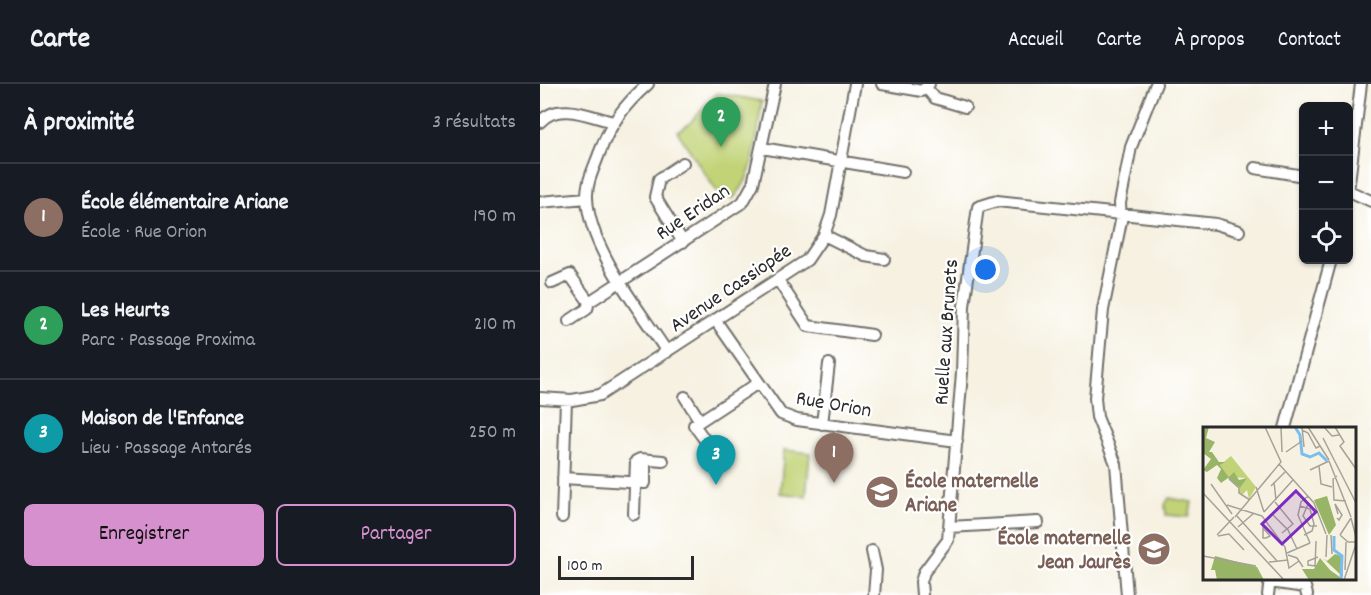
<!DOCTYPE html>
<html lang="fr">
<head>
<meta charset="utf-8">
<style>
  body { margin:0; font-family:Dekko,sans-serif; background:#242831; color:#f1f3f6 }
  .controls { position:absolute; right:18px; top:18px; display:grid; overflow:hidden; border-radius:9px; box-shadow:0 2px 4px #0004 }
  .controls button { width:54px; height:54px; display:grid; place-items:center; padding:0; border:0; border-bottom:2px solid #363941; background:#171b24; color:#f1f3f6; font:30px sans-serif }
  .scale { position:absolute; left:18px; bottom:15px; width:136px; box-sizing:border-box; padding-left:6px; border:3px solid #2b2b2b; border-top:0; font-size:16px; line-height:21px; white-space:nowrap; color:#2b2b2b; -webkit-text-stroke:4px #fff; paint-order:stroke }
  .you { position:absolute; left:446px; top:186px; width:21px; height:21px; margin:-15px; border:4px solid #fff; border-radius:50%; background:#1a73e8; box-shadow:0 0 0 9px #1a73e833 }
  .badge { display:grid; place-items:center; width:39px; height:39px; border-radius:50%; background:#d690ce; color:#fff; font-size:20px; font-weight:700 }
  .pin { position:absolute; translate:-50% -50px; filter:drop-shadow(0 2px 3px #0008) }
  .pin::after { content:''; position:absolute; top:32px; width:21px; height:18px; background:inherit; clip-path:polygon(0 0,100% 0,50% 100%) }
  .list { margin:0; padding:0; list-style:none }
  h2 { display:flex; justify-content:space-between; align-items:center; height:78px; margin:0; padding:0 24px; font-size:26px }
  h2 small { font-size:20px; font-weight:400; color:#9ea1a6 }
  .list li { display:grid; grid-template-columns:39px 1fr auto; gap:18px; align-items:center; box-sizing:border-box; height:108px; padding:0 24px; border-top:2px solid #363941 }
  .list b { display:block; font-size:22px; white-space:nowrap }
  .list p { margin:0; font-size:20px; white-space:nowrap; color:#9ea1a6 }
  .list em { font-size:20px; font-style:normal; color:#9ea1a6 }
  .actions { display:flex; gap:12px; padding:18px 24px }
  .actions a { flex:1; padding:14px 0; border:2px solid #d690ce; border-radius:9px; text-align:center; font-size:21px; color:#d690ce }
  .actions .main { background:#d690ce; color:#111 }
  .icon { flex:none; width:33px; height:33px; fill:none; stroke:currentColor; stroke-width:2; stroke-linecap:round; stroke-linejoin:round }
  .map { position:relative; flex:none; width:831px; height:511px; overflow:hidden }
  header { display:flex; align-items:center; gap:36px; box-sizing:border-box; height:84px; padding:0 30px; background:#171b24; border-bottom:2px solid #363941 }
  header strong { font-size:28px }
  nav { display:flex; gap:33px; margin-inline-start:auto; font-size:21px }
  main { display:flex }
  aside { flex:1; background:#171b24 }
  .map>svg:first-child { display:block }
</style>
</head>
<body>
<header>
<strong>Carte</strong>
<nav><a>Accueil</a><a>Carte</a><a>À propos</a><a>Contact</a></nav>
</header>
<main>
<aside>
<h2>À proximité<small>3 résultats</small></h2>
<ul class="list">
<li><span class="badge" style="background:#8d6e63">1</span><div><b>École élémentaire Ariane</b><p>École · Rue Orion</p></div><em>190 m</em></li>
<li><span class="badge" style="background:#2e9e5b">2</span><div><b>Les Heurts</b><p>Parc · Passage Proxima</p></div><em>210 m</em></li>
<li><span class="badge" style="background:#0f9aa8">3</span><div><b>Maison de l'Enfance</b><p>Lieu · Passage Antarés</p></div><em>250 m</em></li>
</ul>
<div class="actions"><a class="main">Enregistrer</a><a>Partager</a></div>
</aside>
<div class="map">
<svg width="831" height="511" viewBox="0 0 831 511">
  <rect width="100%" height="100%" fill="#fff"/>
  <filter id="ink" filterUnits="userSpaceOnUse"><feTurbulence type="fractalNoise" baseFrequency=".0167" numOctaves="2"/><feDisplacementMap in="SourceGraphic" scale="12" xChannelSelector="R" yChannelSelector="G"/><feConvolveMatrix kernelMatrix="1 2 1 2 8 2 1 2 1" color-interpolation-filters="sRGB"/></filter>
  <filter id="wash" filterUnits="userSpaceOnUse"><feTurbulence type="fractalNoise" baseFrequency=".008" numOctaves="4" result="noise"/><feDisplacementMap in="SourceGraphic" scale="24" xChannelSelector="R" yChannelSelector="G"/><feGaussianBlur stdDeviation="1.35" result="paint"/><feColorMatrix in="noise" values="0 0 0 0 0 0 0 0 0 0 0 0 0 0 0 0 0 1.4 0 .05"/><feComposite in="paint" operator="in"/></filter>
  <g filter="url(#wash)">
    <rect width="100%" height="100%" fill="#f6f1e1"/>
    <path fill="#c1d376" stroke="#767f50" stroke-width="1.5" d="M 177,9 L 222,17 C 217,46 217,94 192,115 L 186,107 L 179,111 L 137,47 L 148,41 Z
      M 244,366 L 270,369 L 266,412 L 240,409 Z
      M 629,414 L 652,418 L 649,433 L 626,431 L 625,421 Z"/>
  </g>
  <g filter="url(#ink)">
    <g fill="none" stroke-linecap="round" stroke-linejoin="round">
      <g stroke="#72706b" stroke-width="14">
        <path id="minor" d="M 108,0 C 84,21 70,40 59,70 C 54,84 46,99 47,114 C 49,165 100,226 127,268
          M 342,0 L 382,7 L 389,0
          M 387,5 L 395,14 L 425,23
          M 0,38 C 18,17 49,32 73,38
          M 222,64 L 363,88
          M 715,84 L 764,92
          M 808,107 L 821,0
          M 809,107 L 831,117
          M 0,118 L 47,114
          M 284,151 L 326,172 L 344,175
          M 143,158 L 115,113 L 119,95 L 143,79
          M 238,196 L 268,242 L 332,251
          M 12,199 L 30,191 L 49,218 L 203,118 L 213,100 L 235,0
          M 29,237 L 47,225 L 49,218
          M 176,237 L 241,330 L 257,336 L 417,357
          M 145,313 L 160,337
          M 0,314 L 32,316 L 60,311 L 267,176 L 284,151 L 291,131 L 315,0
          M 282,340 L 289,280
          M 745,344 L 791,176
          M 170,363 L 154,341 L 218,299
          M 23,394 L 105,399 L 105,376
          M 94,430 L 96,377 L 100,375 L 123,377
          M 22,433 L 26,316
          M 409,443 L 498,438
          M 332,467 L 336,486 L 334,511
          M 730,498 L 765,503 L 767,511
          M 382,511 L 381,498 L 384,488 L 408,456 L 422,289 L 424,222 L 438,123 L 457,117 L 676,140 L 699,147
          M 587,511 L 576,380 L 557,333 L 555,314 L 563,226 L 581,137 L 580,119 L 586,89 L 591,63 L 616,0
          M 728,511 L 730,494"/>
      </g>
      <use href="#minor" stroke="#fff" stroke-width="10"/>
    </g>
  </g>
  <defs>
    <g id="school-disc" transform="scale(1.725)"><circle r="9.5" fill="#8d6e63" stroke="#fff"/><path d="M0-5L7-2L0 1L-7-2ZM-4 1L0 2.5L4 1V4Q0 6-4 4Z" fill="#fff"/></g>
  </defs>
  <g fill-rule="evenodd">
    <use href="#school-disc" x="342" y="408"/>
    <use href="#school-disc" x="614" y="465"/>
  </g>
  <g text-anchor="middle" stroke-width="4.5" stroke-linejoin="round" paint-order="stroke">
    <g font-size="21" fill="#2b2b2b" stroke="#fff">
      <text transform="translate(152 127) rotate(-34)" y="7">Rue Eridan</text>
      <text transform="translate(190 203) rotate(-34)" y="7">Avenue Cassiopée</text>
      <text transform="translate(405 248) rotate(-86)" y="7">Ruelle aux Brunets</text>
      <text transform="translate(294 319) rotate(10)" y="7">Rue Orion</text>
    </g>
    <g font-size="21" font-weight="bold" fill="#785e54" stroke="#fff" text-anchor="start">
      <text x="365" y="403">École maternelle<tspan x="365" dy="24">Ariane</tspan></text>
      <text x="591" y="460" text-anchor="end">École maternelle<tspan x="591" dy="24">Jean Jaurès</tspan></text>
    </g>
  </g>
  <g transform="translate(663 343)">
    <rect width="153" height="153" fill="#f6f1e1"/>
    <path d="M 28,29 L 53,60 L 46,72 L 44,63 L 39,68 L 35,64 L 43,51 L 26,50 L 17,38 Z" fill="#c1d376"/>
    <path d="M 0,0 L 6,0 L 3,11 L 12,15 L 6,25 L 9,25 L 16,35 L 22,35 L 17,38 L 26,50 L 31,45 L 36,53 L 44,51 L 37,61 L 25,51 L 18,56 L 14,51 L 18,42 L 14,38 L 4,45 L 0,43 L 8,32 L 0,26 ZM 124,69 L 133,98 L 126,108 L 111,73 ZM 132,127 L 138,129 L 140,150 L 120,131 L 124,134 ZM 12,129 L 54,140 L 61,153 L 14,153 L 12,143 L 8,143 ZM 117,131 L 127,143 L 141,153 L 106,153 L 99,142 L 111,142 Z" fill="#98b567"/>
    <path fill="none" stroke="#7abef0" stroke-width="3" d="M 92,0 L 97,8 L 99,27 L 107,30 L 116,26 L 124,34M 131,109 L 131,123 L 139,129 L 138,153"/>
    <path fill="none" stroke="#a5a298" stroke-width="1.5" d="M 78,0 L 79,25M 99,0 L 101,20M 105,0 L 126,33M 121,0 L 129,9 L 136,8M 132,0 L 141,15 L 137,19 L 153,42M 99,3 L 105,6 L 113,21 L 117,19M 120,11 L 153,76M 83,25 L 99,14M 126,34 L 148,90M 76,37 L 111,76 L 123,107M 116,39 L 118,57 L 129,60M 107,43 L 126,34M 134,49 L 130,52 L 131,73 L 143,74M 26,52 L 36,61 L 36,66 L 47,73M 71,55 L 73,73M 8,57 L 29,87M 68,59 L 82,45M 53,60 L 61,85M 0,66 L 81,153M 105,69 L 98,75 L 95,88 L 107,116M 72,75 L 90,97 L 79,106M 105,77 L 100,89 L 107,99 L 114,99M 24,78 L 59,89M 97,79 L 107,82 L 111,97 L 109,104 L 101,108M 61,85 L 90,53M 69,87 L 85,103 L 94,122M 34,89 L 74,134M 59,89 L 82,120 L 86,141 L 96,134M 32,90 L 78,35 L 62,0M 134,91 L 136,93 L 139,88 L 132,77 L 135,87M 148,91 L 153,110M 35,100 L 51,86M 14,108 L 31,90M 128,108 L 129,127M 137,108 L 148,91M 137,108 L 145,115 L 153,115M 15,109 L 26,107 L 41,123M 63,111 L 67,109 L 60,101 L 60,111 L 64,111M 84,126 L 107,116M 85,128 L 94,131 L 100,140M 0,129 L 53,139M 123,130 L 124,108M 66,135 L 85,133M 113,139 L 105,138 L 105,134 L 115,130M 112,140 L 113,114M 142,143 L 143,115M 141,153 L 153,117"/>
    <path fill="#7b2cbf" fill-opacity="0.15" stroke="#7b2cbf" stroke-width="3" d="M 93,64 L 113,85 L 79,117 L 59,97 Z"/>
    <rect width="153" height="153" fill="none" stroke="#2b2b2b" stroke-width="3"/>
  </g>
</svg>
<div class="controls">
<button>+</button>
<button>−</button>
<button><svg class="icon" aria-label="locate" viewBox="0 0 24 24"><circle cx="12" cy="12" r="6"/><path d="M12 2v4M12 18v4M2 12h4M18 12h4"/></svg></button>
</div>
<div class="scale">100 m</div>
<div class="you"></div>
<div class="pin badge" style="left:294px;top:399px;background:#8d6e63">1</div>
<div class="pin badge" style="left:181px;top:63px;background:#2e9e5b">2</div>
<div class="pin badge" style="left:176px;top:401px;background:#0f9aa8">3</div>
</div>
</main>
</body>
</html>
